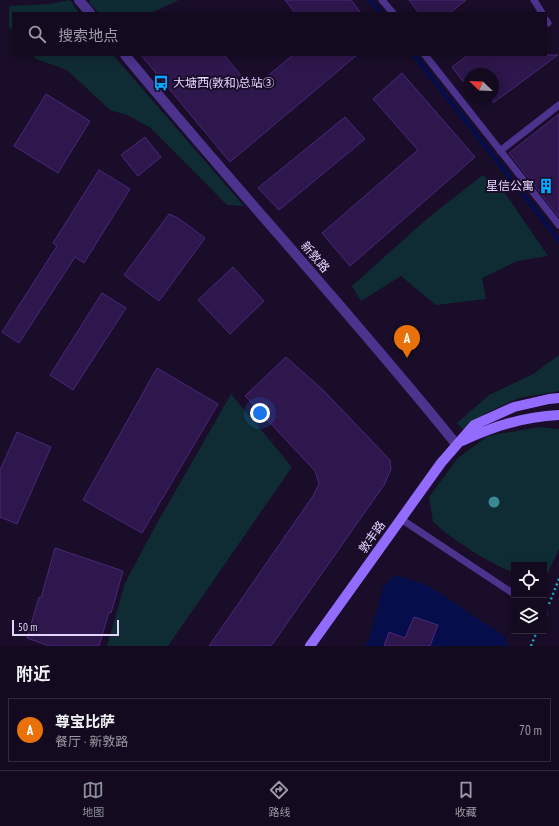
<!DOCTYPE html>
<html lang="zh">
<head>
<meta charset="utf-8">
<style>
  body { margin:0; font-family:"PT Sans Narrow","Noto Sans SC",sans-serif; background:#1c1328; color:#f1f3f6 }
  .controls { position:absolute; right:12px; bottom:12px; display:grid; overflow:hidden; border-radius:0px; box-shadow:0 2px 10px #0003 }
  .controls button { width:36px; height:36px; display:grid; place-items:center; padding:0; border:0; border-bottom:1px solid #322b3d; background:#130a1f; color:#f1f3f6; font:20px sans-serif }
  .compass { position:absolute; left:463px; top:68px; width:36px; height:36px; border-radius:50%; background:#130a1f; box-shadow:0 2px 10px #0003; rotate:293deg }
  .scale { position:absolute; left:12px; bottom:10px; width:107px; box-sizing:border-box; padding-left:4px; border:2px solid #e4d5ff; border-top:0; font-size:11px; line-height:14px; white-space:nowrap; color:#e4d5ff; -webkit-text-stroke:3px #190d29; paint-order:stroke }
  .you { position:absolute; left:260px; top:413px; width:14px; height:14px; margin:-10px; border:3px solid #fff; border-radius:50%; background:#1a73e8; box-shadow:0 0 0 6px #1a73e833 }
  .badge { display:grid; place-items:center; width:26px; height:26px; border-radius:50%; background:#8c9099; color:#fff; font-size:13px; font-weight:700 }
  .pin { position:absolute; translate:-50% -33px; filter:drop-shadow(0 1px 2px #0008) }
  .pin::after { content:''; position:absolute; top:21px; width:14px; height:12px; background:inherit; clip-path:polygon(0 0,100% 0,50% 100%) }
  .list { margin:0; padding:0; list-style:none }
  h2 { display:flex; justify-content:space-between; align-items:center; height:52px; margin:0; padding:0 16px; font-size:17px }
  h2 small { font-size:13px; font-weight:400; color:#9d9aa4 }
  .list li { display:grid; grid-template-columns:26px 1fr auto; gap:12px; align-items:center; box-sizing:border-box; height:64px; margin:0 8px 8px; padding:0 8px; border:1px solid #322b3d; border-radius:0px }
  .list b { display:block; font-size:15px; white-space:nowrap }
  .list p { margin:0; font-size:13px; white-space:nowrap; color:#9d9aa4 }
  .list em { font-size:13px; font-style:normal; color:#9d9aa4 }
  .icon { flex:none; width:22px; height:22px; fill:none; stroke:currentColor; stroke-width:2; stroke-linecap:round; stroke-linejoin:round }
  .map { position:relative; flex:none; width:559px; height:646px; overflow:hidden }
  .search { position:absolute; background:#130a1f; box-shadow:0 2px 10px #0003; left:12px; right:12px; top:12px; height:44px; display:flex; align-items:center; gap:10px; box-sizing:border-box; padding:0 14px; border-radius:0px; color:#9d9aa4; font-size:15px }
  .sheet { height:124px; background:#130a1f }
  nav { display:flex; justify-content:space-around; align-items:center; box-sizing:border-box; height:56px; border-top:1px solid #322b3d; background:#130a1f; font-size:11px; color:#9d9aa4 }
  nav a { display:grid; justify-items:center; gap:2px }
  nav .on { color:#8c9099 }
  .map>svg:first-child { display:block }
</style>
</head>
<body>
<div class="map">
<svg width="559" height="646" viewBox="0 0 559 646">
  <rect width="100%" height="100%" fill="#190d29"/>
  <path fill="#0f2c34" d="M 70,0 L 79,13 L 13,13 L 13,31 L 9,27 L 9,6 L 50,4 Z
    M 90,0 L 179,0 L 151,13 L 99,13 L 89,3 Z
    M 33,55 L 113,55 L 244,206 L 227,205 L 151,128 L 127,115 L 110,110 L 67,70 L 36,59 Z
    M 483,175 L 505,193 L 548,256 L 517,261 L 482,278 L 486,299 L 436,305 L 401,276 L 361,301 L 352,286 L 429,217 Z
    M 559,355 L 559,391 L 519,398 L 486,413 L 463,429 L 457,423 L 489,395 L 533,374 Z
    M 231,394 L 292,467 L 168,646 L 107,646 L 125,583 L 156,525 Z
    M 539,427 L 559,429 L 559,549 L 544,581 L 544,565 L 514,565 L 514,573 C 486,561 455,542 433,522 L 429,497 L 458,458 L 488,436 Z"/>
  <path fill="#050d4b" d="M 396,575 L 429,586 L 504,636 L 508,646 L 365,646 L 368,642 L 384,585 Z"/>
  <g fill="none" stroke-linecap="round" stroke-linejoin="round">
    <path stroke="#050d4b" stroke-width="4.5" d="M 370,0 L 381,13
      M 414,55 L 559,240"/>
  </g>
  <path fill="#2e174c" stroke="#4b277a" d="M 285,0 L 351,0 L 361,13 L 295,13 Z
    M 409,0 L 466,0 L 450,13 L 419,13 Z
    M 141,55 L 224,55 L 252,89 L 293,55 L 357,55 L 230,162 Z
    M 468,55 L 558,55 L 493,103 L 493,74 L 469,74 L 469,89 L 452,67 Z
    M 402,73 L 475,157 L 350,266 L 322,233 L 418,150 L 373,99 Z
    M 46,94 L 90,121 L 58,173 L 14,146 Z
    M 559,114 L 559,217 L 509,153 Z
    M 345,117 L 365,139 L 279,210 L 258,188 Z
    M 145,137 L 161,157 L 138,176 L 121,155 Z
    M 99,170 L 130,189 L 84,263 L 75,257 L 19,343 L 2,332 L 57,246 L 53,243 Z
    M 169,214 L 178,218 L 205,238 L 159,301 L 124,275 Z
    M 233,267 L 264,301 L 230,334 L 198,300 Z
    M 102,293 L 126,308 L 73,390 L 50,375 Z
    M 286,357 L 324,391 L 390,460 L 391,469 L 384,485 L 372,502 L 271,646 L 209,646 L 313,496 L 319,484 L 315,471 L 245,396 Z
    M 157,368 L 218,404 L 142,533 L 83,500 Z
    M 17,432 L 51,447 L 17,524 L 0,517 L 0,470 Z
    M 55,548 L 123,571 L 111,613 L 109,612 L 99,646 L 49,646 L 27,638 L 39,597 L 41,598 Z
    M 414,617 L 438,625 L 430,646 L 384,646 L 389,632 L 405,638 Z"/>
  <g fill="none" stroke-linecap="round" stroke-linejoin="round">
    <path stroke="#22a9c6" stroke-width="2.5" stroke-dasharray="2 3" stroke-linecap="butt" d="M 549,604 L 559,579
      M 531,646 L 537,631"/>
    <path stroke="#4c338d" stroke-width="7" d="M 382,0 L 393,13
      M 534,0 L 542,13
      M 546,20 L 548,23
      M 425,55 L 559,225
      M 500,151 L 559,105
      M 401,519 L 514,594
      M 544,613 L 544,614"/>
    <path stroke="#4c338d" stroke-width="10" d="M 79,0 L 90,13
      M 125,55 C 233,186 349,311 456,444"/>
    <path stroke="#936cff" stroke-width="10" d="M 462,441 C 494,426 523,417 559,415
      M 310,646 L 441,463 L 474,425 L 514,407 L 549,399 L 559,398"/>
  </g>
  <circle fill="#398893" cx="494" cy="502" r="5.5"/>
  <defs>
    <g id="bus-bare" transform="scale(1.2)"><path d="M-5-6H5V4H4V6H2V4H-2V6H-4V4H-5ZM-3.5-4V0h7V-4ZM-3.5 1.2v1.5H-2V1.2ZM2 1.2v1.5H3.5V1.2Z" fill="#01a9ff" stroke="#190d29" stroke-width="2.5" paint-order="stroke"/></g>
    <g id="building-bare" transform="scale(1.2)"><path d="M-4-6H4V6H1V3H-1V6H-4ZM-2.5-4.3h1.7v1.8h-1.7ZM.8-4.3h1.7v1.8H.8ZM-2.5-1h1.7V.8h-1.7ZM.8-1h1.7V.8H.8Z" fill="#01a9ff" stroke="#190d29" stroke-width="2.5" paint-order="stroke"/></g>
  </defs>
  <g fill-rule="evenodd">
    <use href="#bus-bare" x="161" y="83"/>
    <use href="#building-bare" x="546" y="186"/>
  </g>
  <g text-anchor="middle" stroke-width="4" stroke-linejoin="round" paint-order="stroke">
    <g font-size="12" fill="#e4d5ff" stroke="#190d29" text-anchor="start">
      <text x="173" y="87">大塘西(敦和)总站③</text>
      <text x="534" y="190" text-anchor="end">星信公寓</text>
    </g>
    <g font-size="12" fill="#e4d5ff" stroke="#190d29">
      <text transform="translate(315 257) rotate(49)" y="4">新敦路</text>
      <text transform="translate(372 537) rotate(-55)" y="4">敦丰路</text>
    </g>
  </g>
</svg>
<div class="controls">
<button><svg class="icon" aria-label="locate" viewBox="0 0 24 24"><circle cx="12" cy="12" r="6"/><path d="M12 2v4M12 18v4M2 12h4M18 12h4"/></svg></button>
<button><svg class="icon" aria-label="layers" viewBox="0 0 24 24"><path d="M12 4l9 5-9 5-9-5zM3 14l9 5 9-5"/></svg></button>
</div>
<svg class="compass" viewBox="-18 -18 36 36"><path d="M0-13l5 13h-10z" fill="#e53935"/><path d="M0 13l5-13h-10z" fill="#9d9aa4"/></svg>
<div class="scale">50 m</div>
<div class="you"></div>
<div class="pin badge" style="left:407px;top:358px;background:#e8710a">A</div>
<div class="search"><svg class="icon" aria-label="search" viewBox="0 0 24 24"><circle cx="10" cy="10" r="6"/><path d="M15 15l6 6"/></svg>搜索地点</div>
</div>
<section class="sheet">
<h2>附近<small></small></h2>
<ul class="list">
<li><span class="badge" style="background:#e8710a">A</span><div><b>尊宝比萨</b><p>餐厅 · 新敦路</p></div><em>70 m</em></li>
</ul>
</section>
<nav>
<a class="on"><svg class="icon" aria-label="map" viewBox="0 0 24 24"><path d="M3 6l6-2 6 2 6-2v14l-6 2-6-2-6 2zM9 4v14M15 6v14"/></svg>地图</a>
<a><svg class="icon" aria-label="directions" viewBox="0 0 24 24"><path d="M12 3l9 9-9 9-9-9zM9 14v-3h6M13 9l2 2-2 2"/></svg>路线</a>
<a><svg class="icon" aria-label="saved" viewBox="0 0 24 24"><path d="M7 4h10v16l-5-4-5 4z"/></svg>收藏</a>
</nav>
</body>
</html>
